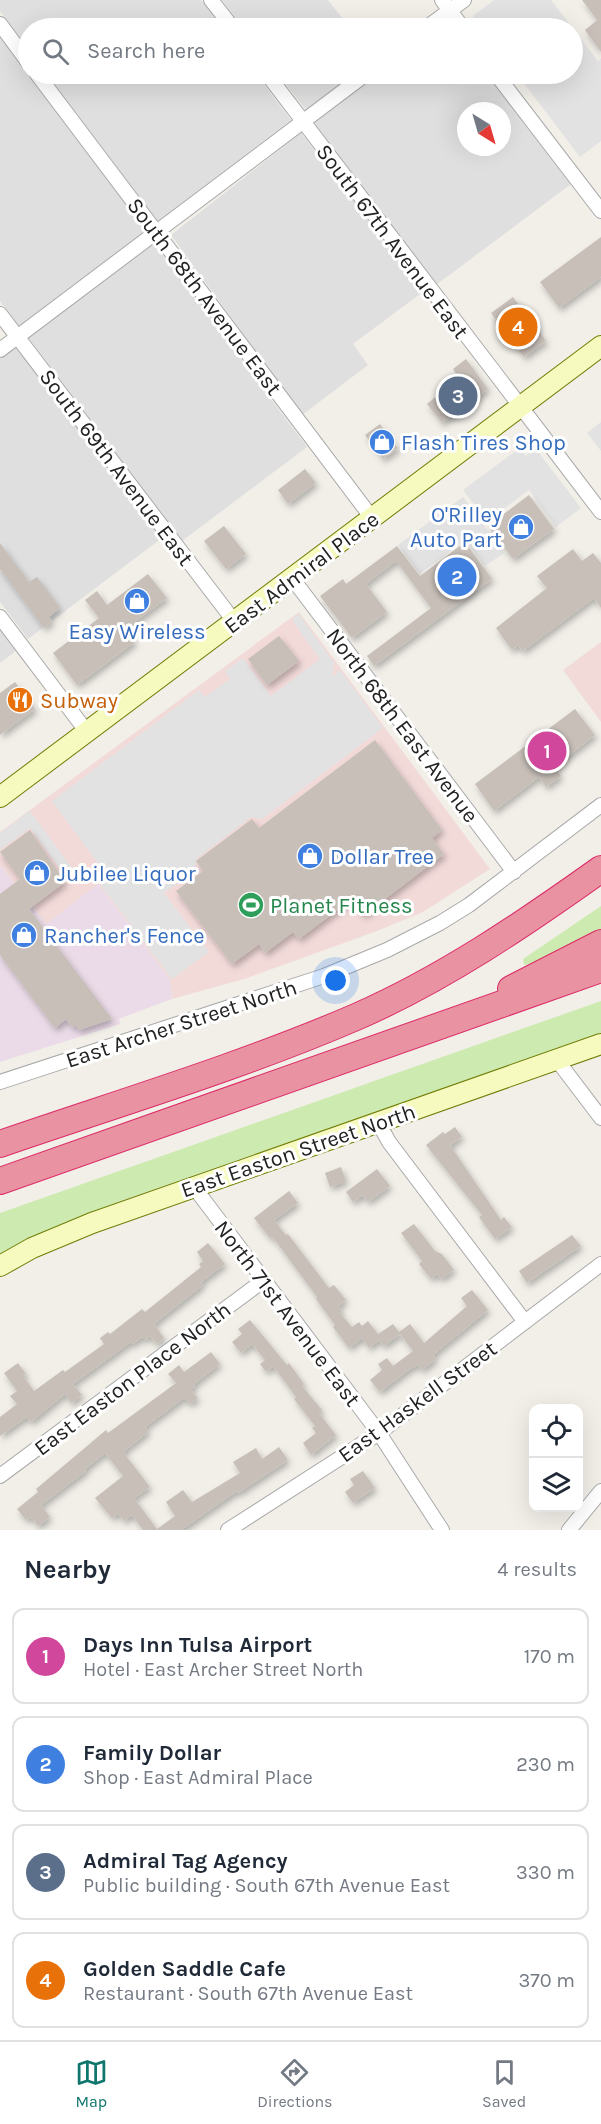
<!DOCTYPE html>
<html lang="en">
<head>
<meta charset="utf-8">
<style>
  body { margin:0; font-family:Karla,sans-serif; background:#f2f2f3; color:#1f2937 }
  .controls { position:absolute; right:18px; bottom:18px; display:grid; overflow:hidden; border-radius:12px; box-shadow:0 6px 24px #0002 }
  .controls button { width:54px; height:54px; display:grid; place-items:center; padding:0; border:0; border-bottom:2px solid #e0e1e3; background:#fff; color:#1f2937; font:30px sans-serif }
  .compass { position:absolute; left:457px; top:102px; width:54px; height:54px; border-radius:50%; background:#fff; box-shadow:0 6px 24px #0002; rotate:143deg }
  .you { position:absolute; left:336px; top:981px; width:21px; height:21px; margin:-15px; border:4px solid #fff; border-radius:50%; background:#1a73e8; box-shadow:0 0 0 9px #1a73e833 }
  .badge { display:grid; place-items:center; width:39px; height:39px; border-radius:50%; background:#0f766e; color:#fff; font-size:20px; font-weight:700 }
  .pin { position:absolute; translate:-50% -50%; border:3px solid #fff; box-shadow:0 2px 6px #0006 }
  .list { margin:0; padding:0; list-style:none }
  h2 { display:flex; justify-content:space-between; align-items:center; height:78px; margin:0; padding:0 24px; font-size:26px }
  h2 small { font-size:20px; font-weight:400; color:#747a83 }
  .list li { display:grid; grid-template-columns:39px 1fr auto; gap:18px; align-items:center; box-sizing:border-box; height:96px; margin:0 12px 12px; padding:0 12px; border:2px solid #e0e1e3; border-radius:12px }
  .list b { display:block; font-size:22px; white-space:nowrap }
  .list p { margin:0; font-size:20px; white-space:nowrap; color:#747a83 }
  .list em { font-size:20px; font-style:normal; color:#747a83 }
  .icon { flex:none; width:33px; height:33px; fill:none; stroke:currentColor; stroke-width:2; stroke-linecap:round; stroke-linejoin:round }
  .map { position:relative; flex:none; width:601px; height:1530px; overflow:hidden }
  .search { position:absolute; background:#fff; box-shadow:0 6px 24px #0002; left:18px; right:18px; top:18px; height:66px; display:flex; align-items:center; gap:15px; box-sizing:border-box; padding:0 21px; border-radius:33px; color:#747a83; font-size:22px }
  .sheet { height:510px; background:#fff }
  nav { display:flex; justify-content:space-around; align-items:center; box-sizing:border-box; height:84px; border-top:2px solid #e0e1e3; background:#fff; font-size:16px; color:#747a83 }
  nav a { display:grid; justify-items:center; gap:3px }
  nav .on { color:#0f766e }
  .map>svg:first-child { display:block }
</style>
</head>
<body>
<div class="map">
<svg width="601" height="1530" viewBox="0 0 601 1530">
  <defs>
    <filter id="shadow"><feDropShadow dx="2.5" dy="4" stdDeviation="3" flood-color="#0004"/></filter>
  </defs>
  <rect width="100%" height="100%" fill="#f2efe9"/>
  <path fill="#e0dfdf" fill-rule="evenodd" d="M 0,0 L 201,0 L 222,28 L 28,28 L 28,49 L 0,11 Z
    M 222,0 L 328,0 L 350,28 L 244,28 Z
    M 0,36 L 148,231 L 20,328 L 0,301 Z
    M 47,74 L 256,74 L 291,120 L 158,221 Z
    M 278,74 L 354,74 L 306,110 Z
    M 377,74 L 488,74 L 571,184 L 436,285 L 313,122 ZM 466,111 L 502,111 L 502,147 L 466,147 Z
    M 301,133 L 424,291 L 353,344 L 368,365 L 302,415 L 171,235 Z
    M 153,242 L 307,447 L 182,541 L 28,337 Z
    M 16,346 L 162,538 L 28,639 L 0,602 L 0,358 Z
    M 0,629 L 16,651 L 0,663 Z"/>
  <path fill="#f2dad9" d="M 299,612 L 490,869 L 423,912 L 377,931 L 244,979 L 172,999 L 170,980 L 99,885 L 46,924 L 0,865 L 0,832 Z
    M 601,642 L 601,722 L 563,670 Z"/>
  <path fill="#ebdbe8" d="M 0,865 L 46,924 L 98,884 L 170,980 L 172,999 L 126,1016 L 119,1019 L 120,1024 L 0,1062 Z"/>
  <path fill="#cdebb0" d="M 601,906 L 601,936 L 553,959 L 524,965 L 523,959 Z
    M 601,1001 L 601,1033 L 107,1206 L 49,1229 L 0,1255 L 0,1213 Z"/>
  <path fill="#e2e2e2" d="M 494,0 L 551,0 L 598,61 L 601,58 L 601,141 L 580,157 L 517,74 L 572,74 L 572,28 L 482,28 L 473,16 Z
    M 601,422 L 601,451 L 587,433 Z
    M 520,448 L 526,456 L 536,449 L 581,508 L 556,527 L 529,490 L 487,521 L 463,490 Z
    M 463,497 L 504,553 L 485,566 L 465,540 L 420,574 L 398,545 Z
    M 299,614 L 334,663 L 332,677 L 340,670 L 383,728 L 262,819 L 251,817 L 196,859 L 195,870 L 164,893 L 209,952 L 172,979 L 99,883 L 108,877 L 52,801 L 199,690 L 205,697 L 230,679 L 225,671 L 243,658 L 271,696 L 320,659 L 294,623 L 293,618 Z
    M 30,811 L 78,876 L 70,882 L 30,828 L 0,850 L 0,833 Z"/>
  <path fill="#c7bfb8" filter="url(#shadow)" d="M 582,0 L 601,0 L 601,52 L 585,30 L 597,20 Z
    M 601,237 L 601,277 L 559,308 L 540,282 Z
    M 513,297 L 546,341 L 524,357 L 491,313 Z
    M 466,359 L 488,389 L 442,423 L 427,404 L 459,378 L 453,369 Z
    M 380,424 L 398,448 L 383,459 L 365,435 Z
    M 305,469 L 316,483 L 288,504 L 278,490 Z
    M 529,495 L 554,529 L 513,559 L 488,526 Z
    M 224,526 L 246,554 L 226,569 L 204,541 Z
    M 465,542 L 492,579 L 374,666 L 367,656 L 431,608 L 396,561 L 366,584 L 387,612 L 352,638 L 320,596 L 343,579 L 346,584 L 397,546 L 420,576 Z
    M 0,543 L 29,582 L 37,577 L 60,608 L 49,617 L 52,621 L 44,628 L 0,569 Z
    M 573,549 L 582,561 L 593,553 L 601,563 L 601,608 L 594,598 L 523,651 L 518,645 L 512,650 L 496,628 L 547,588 L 537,576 Z
    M 148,574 L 167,598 L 125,629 L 135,642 L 77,685 L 53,653 L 99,618 L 85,600 L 97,591 L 107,605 Z
    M 279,636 L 299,661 L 267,685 L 248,659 Z
    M 15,682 L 35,709 L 0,735 L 0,693 Z
    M 575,709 L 595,735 L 554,767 L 561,776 L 546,787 L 539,777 L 494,811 L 475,784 Z
    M 375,740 L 442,830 L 432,838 L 444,854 L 364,915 L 349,901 L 299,939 L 293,932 L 265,953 L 259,944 L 232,964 L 176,891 L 203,871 L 196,861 L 252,819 L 259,828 Z
    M 30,830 L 65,882 L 29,909 L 112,1019 L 79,1030 L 76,1025 L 73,1028 L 66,1019 L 55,1028 L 0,955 L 0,894 L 20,879 L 0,852 Z
    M 455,1127 L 462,1137 L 450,1145 L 501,1220 L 504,1217 L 512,1227 L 495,1239 L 479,1217 L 482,1215 L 426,1145 L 443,1132 L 445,1134 Z
    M 341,1167 L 346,1181 L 330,1187 L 325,1173 Z
    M 377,1169 L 390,1186 L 368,1202 L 363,1195 L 353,1202 L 346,1192 Z
    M 289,1191 L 298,1203 L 274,1220 L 286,1235 L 288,1234 L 329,1288 L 334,1285 L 346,1300 L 338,1306 L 342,1311 L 340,1313 L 352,1327 L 359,1322 L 362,1326 L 368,1321 L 378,1334 L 393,1324 L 399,1332 L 410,1324 L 424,1343 L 467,1306 L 461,1298 L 472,1290 L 488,1310 L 433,1355 L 436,1359 L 422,1370 L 418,1365 L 410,1369 L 380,1392 L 370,1380 L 382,1370 L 378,1364 L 387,1358 L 393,1366 L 413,1351 L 400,1334 L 384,1346 L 379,1340 L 369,1348 L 362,1338 L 349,1348 L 333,1327 L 335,1325 L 316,1299 L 317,1297 L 272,1236 L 270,1238 L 254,1218 Z
    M 414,1224 L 435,1251 L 442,1254 L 454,1270 L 441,1279 L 437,1274 L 431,1279 L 419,1264 L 422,1261 L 401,1233 Z
    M 572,1235 L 581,1246 L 527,1283 L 519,1271 Z
    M 208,1243 L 225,1264 L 201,1282 L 203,1285 L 154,1324 L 164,1338 L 157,1344 L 150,1336 L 145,1340 L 142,1337 L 133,1344 L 131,1342 L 73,1384 L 82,1395 L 71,1403 L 65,1394 L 31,1422 L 27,1417 L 0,1436 L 0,1417 L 17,1404 L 10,1396 L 17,1391 L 4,1373 L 18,1363 L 26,1374 L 23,1376 L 34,1391 L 63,1370 L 65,1372 L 104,1344 L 100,1338 L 108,1332 L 110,1334 L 142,1309 L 145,1312 L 201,1267 L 199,1264 L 203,1261 L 197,1252 Z
    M 250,1320 L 287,1365 L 289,1363 L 304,1384 L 302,1386 L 322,1410 L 319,1413 L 336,1435 L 311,1455 L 303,1443 L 316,1433 L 312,1428 L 315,1426 L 294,1399 L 296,1397 L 273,1366 L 266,1372 L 260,1364 L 265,1360 L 252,1344 L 241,1353 L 232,1342 L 242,1334 L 238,1329 Z
    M 211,1352 L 220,1364 L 194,1384 L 195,1386 L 191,1390 L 198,1398 L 190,1404 L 184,1398 L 145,1427 L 148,1432 L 123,1452 L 150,1487 L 134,1498 L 157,1529 L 175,1516 L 166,1502 L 183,1490 L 192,1502 L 240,1473 L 233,1462 L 256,1448 L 262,1459 L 279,1447 L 288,1460 L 238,1493 L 237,1491 L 181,1530 L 143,1530 L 132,1515 L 124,1521 L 118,1513 L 112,1518 L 95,1498 L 123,1476 L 105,1453 L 85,1469 L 86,1471 L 41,1505 L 50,1517 L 38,1526 L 31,1517 L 26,1520 L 17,1509 L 38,1492 L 36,1489 L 106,1430 L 108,1433 L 176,1383 L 168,1374 L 179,1365 L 184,1372 Z
    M 363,1471 L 375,1488 L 353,1503 L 345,1492 L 354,1485 L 350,1479 Z"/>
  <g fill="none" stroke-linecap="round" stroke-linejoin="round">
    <g stroke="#a9a9a9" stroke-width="16">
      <path id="street" d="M 211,0 L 233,28
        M 442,0 L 463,28
        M 0,24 L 28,62
        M 426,28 L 464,0
        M 37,74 L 372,518
        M 267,74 L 601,512
        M 496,74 L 601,211
        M 0,314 L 234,621
        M 0,350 L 366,74
        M 292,578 L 514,872
        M 0,617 L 87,732
        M 557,1060 L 601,1118
        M 0,1082 L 324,976 L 387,950 L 440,923 L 469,905 L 601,805
        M 378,1122 L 389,1142 L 525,1322
        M 194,1187 L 379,1433 L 442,1530
        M 0,1476 L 264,1280
        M 228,1530 L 379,1433 L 601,1264
        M 569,1530 L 601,1491"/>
    </g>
    <g stroke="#707d05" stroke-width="22">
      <path id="secondary" d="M 0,797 L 601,346
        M 0,1266 L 32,1248 L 92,1223 L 601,1044"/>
    </g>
    <g stroke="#dc2a67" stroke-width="28">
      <path id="highway" d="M 511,989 L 601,943
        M 0,1144 C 119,1103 240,1067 356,1017 C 443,979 524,924 601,869
        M 0,1181 L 601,969"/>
    </g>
    <use href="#street" stroke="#fff" stroke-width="14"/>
    <use href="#secondary" stroke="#f7fabf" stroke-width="20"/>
    <use href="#highway" stroke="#e892a2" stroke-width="26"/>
  </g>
  <defs>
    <g id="shop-disc" transform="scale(1.35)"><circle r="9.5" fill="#3f7fe0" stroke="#fff"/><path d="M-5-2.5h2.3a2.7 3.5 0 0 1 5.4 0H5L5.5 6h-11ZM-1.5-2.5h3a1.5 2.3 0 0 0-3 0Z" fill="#fff"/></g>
    <g id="restaurant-disc" transform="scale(1.35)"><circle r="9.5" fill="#e8710a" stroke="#fff"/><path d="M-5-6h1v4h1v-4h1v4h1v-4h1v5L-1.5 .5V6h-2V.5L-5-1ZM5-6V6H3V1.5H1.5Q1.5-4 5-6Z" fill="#fff"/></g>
    <g id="stadium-disc" transform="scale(1.35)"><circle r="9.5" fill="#2e9e5b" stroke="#fff"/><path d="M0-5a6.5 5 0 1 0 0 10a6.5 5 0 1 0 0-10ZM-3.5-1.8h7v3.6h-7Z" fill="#fff"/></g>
  </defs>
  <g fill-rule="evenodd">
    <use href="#shop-disc" x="382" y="442"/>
    <use href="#shop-disc" x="521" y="527"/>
    <use href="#shop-disc" x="137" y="601"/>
    <use href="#restaurant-disc" x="20" y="700"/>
    <use href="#shop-disc" x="310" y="856"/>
    <use href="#shop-disc" x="37" y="873"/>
    <use href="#stadium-disc" x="251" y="905"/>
    <use href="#shop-disc" x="24" y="935"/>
  </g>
  <g text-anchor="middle" stroke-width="6" stroke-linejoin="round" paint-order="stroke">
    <g font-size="22" fill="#222" stroke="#fff">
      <text transform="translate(393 241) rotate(53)" y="8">South 67th Avenue East</text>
      <text transform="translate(205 296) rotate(53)" y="8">South 68th Avenue East</text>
      <text transform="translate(117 467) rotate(53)" y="8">South 69th Avenue East</text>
      <text transform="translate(301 572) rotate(-37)" y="8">East Admiral Place</text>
      <text transform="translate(403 725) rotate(53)" y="8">North 68th East Avenue</text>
      <text transform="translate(181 1023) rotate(-18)" y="8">East Archer Street North</text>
      <text transform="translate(298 1150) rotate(-19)" y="8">East Easton Street North</text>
      <text transform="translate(288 1313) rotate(53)" y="8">North 71st Avenue East</text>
      <text transform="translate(132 1378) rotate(-37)" y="8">East Easton Place North</text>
      <text transform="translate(417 1401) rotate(-36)" y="8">East Haskell Street</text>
    </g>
    <g font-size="22" fill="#366cbe" stroke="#fff" text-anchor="start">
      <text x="401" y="450">Flash Tires Shop</text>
      <text x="502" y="522" text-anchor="end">O'Rilley<tspan x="502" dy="25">Auto Part</tspan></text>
      <text x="137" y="639" text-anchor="middle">Easy Wireless</text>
      <text x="330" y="864">Dollar Tree</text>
      <text x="57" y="881">Jubilee Liquor</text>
      <text x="44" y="943">Rancher's Fence</text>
    </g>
    <g font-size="22" fill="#c56008" stroke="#fff" text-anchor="start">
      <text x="40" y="708">Subway</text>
    </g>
    <g font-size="22" fill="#27864d" stroke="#fff" text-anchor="start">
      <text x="270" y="913">Planet Fitness</text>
    </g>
  </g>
</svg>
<div class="controls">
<button><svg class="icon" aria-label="locate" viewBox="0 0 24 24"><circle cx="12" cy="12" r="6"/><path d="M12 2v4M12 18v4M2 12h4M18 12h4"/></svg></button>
<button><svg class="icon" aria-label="layers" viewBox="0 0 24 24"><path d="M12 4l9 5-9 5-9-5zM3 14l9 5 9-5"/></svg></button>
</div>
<svg class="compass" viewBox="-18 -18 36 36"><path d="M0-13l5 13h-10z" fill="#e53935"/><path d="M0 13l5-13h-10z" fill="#747a83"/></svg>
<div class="you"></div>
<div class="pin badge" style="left:547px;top:751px;background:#d1479c">1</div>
<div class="pin badge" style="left:457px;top:577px;background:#3f7fe0">2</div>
<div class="pin badge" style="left:458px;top:396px;background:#5c6f8a">3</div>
<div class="pin badge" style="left:518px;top:327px;background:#e8710a">4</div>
<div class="search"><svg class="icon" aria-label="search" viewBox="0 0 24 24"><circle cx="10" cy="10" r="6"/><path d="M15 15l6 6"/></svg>Search here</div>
</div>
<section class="sheet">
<h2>Nearby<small>4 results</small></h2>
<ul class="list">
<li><span class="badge" style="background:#d1479c">1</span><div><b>Days Inn Tulsa Airport</b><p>Hotel · East Archer Street North</p></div><em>170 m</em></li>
<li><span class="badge" style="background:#3f7fe0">2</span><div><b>Family Dollar</b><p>Shop · East Admiral Place</p></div><em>230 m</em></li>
<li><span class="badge" style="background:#5c6f8a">3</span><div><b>Admiral Tag Agency</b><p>Public building · South 67th Avenue East</p></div><em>330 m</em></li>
<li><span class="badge" style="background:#e8710a">4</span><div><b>Golden Saddle Cafe</b><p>Restaurant · South 67th Avenue East</p></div><em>370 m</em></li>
</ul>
</section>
<nav>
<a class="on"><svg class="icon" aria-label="map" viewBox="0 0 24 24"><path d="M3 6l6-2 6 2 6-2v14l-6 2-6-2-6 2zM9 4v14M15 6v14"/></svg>Map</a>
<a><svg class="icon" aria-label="directions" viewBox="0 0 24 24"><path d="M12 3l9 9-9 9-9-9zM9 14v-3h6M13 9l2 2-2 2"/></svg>Directions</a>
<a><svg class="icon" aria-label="saved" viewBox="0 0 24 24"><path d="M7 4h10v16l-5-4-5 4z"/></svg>Saved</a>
</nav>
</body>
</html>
